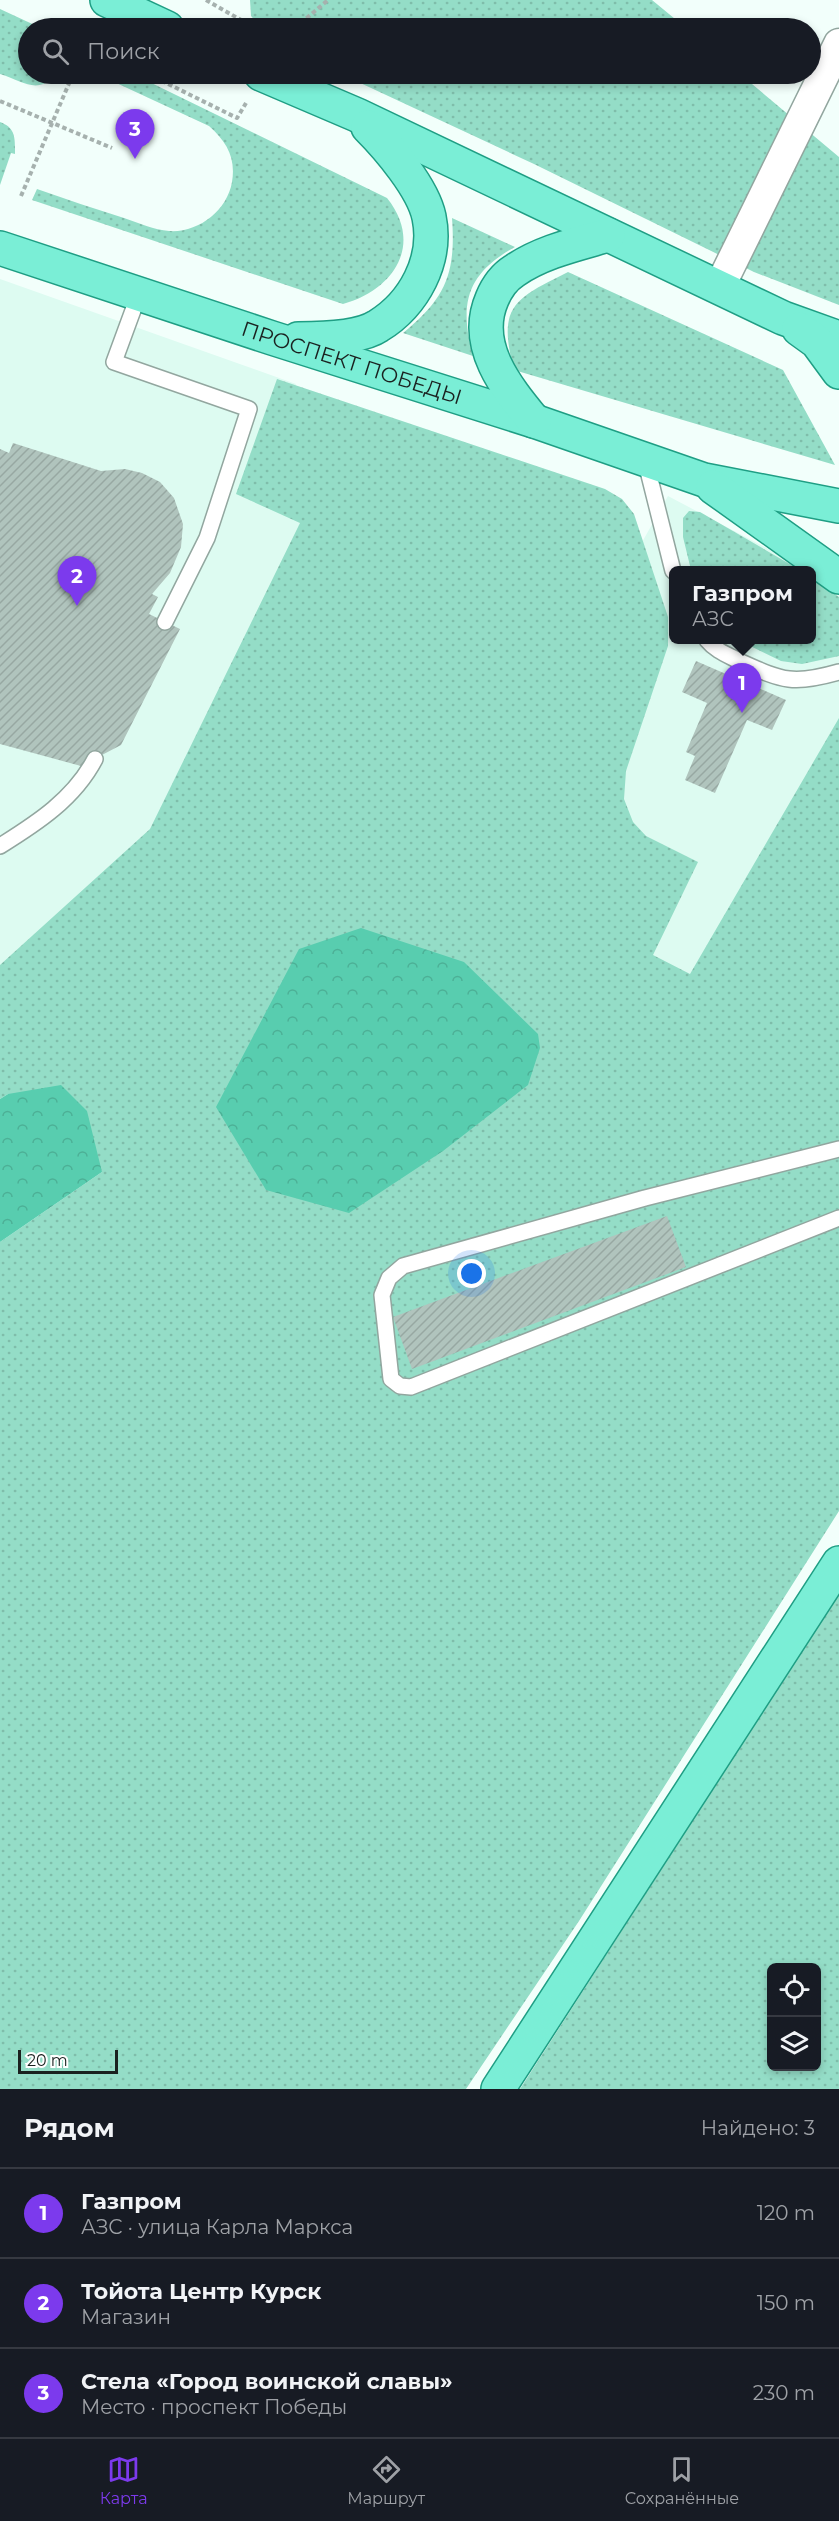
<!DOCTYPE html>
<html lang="ru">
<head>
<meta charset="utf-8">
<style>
  body { margin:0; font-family:Montserrat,sans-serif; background:#20242c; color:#f1f3f6 }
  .controls { position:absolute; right:18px; bottom:18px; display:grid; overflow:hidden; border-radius:9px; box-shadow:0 3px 9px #0003 }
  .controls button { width:54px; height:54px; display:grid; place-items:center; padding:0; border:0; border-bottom:2px solid #363941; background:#171b24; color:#f1f3f6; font:30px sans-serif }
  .scale { position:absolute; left:18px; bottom:15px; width:100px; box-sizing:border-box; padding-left:6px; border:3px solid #1a211f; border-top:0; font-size:16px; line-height:21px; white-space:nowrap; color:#1a211f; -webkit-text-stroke:4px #fff; paint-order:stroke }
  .you { position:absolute; left:472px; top:1274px; width:21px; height:21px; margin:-15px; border:4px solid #fff; border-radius:50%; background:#1a73e8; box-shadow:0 0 0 9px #1a73e833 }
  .badge { display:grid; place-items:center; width:39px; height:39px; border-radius:50%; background:#7c3aed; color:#fff; font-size:20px; font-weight:700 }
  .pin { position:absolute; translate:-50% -50px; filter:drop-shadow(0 2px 3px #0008) }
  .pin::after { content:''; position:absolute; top:32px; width:21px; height:18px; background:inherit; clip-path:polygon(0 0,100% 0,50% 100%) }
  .popup { position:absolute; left:669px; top:566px; width:147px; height:78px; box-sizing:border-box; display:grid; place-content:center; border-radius:9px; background:#171b24; filter:drop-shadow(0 2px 4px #0005); font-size:20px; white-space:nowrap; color:#9ea1a6 }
  .popup b { font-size:22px; color:#f1f3f6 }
  .popup::after { content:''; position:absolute; left:50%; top:100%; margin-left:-12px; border:12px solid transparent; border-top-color:#171b24 }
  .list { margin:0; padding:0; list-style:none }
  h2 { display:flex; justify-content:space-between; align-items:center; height:78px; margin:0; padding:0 24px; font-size:26px }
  h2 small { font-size:20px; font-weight:400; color:#9ea1a6 }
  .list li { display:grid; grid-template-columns:39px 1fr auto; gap:18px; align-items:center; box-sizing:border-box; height:90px; padding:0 24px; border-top:2px solid #363941 }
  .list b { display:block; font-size:22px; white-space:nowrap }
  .list p { margin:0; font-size:20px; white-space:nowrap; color:#9ea1a6 }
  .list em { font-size:20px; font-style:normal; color:#9ea1a6 }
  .icon { flex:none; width:33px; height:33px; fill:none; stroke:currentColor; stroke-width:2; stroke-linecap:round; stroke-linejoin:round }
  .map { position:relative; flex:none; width:839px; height:2089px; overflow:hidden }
  .search { position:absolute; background:#171b24; box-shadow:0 3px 9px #0003; left:18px; right:18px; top:18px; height:66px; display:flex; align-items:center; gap:15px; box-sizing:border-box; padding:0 21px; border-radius:33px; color:#9ea1a6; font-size:22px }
  .sheet { height:348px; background:#171b24 }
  nav { display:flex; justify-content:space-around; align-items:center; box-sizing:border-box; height:84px; border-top:2px solid #363941; background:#171b24; font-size:16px; color:#9ea1a6 }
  nav a { display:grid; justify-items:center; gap:3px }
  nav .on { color:#7c3aed }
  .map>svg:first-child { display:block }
</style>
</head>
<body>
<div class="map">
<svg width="839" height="2089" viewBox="0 0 839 2089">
  <defs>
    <pattern id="green-dots" width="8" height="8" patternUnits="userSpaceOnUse" patternTransform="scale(1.5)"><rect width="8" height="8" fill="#94ddc7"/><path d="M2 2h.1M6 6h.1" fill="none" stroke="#7fbdaa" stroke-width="1.8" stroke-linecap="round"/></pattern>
    <pattern id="forest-crowns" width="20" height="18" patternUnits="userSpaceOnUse" patternTransform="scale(1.5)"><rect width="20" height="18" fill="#58cdaf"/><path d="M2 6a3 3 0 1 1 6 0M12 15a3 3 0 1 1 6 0" fill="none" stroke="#4cb096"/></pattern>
    <pattern id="building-hatch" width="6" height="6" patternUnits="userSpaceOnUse" patternTransform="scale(1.5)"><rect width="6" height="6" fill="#b0c4bd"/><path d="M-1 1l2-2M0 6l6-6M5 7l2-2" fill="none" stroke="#97a8a2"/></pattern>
  </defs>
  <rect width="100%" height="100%" fill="#f2fffb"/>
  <path fill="#ddfbf1" d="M 0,279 L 296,384 L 257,486 L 316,509 L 167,834 L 0,984 Z
    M 668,496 L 808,570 L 673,570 L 673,640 L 811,640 L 811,572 L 839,590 L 839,816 L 718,1014 L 461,864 Z"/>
  <path fill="url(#green-dots)" fill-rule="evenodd" d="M 250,0 L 652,0 L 686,28 L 262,28 L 251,16 Z
    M 0,9 L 41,28 L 28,28 L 28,74 L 57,74 C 37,95 25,82 0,74 Z
    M 97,74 L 133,74 L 387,198 C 424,244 394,290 343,304 L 32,200 L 37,189 C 66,199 95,209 124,218 C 139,223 154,230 169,231 C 198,233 227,211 232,182 C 236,158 227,142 209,126 Z
    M 341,74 L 740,74 L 839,157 L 839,305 L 754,272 L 534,164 Z
    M 0,122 C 16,128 15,138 15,154 L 11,153 L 0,185 Z
    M 452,218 L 515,247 C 466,274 459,304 473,356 L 403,333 C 446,298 456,273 452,218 Z
    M 568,272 L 783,370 L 835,465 L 514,370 C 497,306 514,299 568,272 Z
    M 277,379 L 605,489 L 622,499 L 634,514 L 668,617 L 668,646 L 626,771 L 624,799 L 633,822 L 646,836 L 698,862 L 653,955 L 690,974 L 839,718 L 839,1511 L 579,1921 L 466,2089 L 0,2089 L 0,1242 L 102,1172 L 8,1094 L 0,1099 L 0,965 L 150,829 L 300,523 L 236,494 Z
    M 689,511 L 700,512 L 800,570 L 691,570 L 683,537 L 683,518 Z
    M 811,578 L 839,597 L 839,656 L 802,664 L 781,661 L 738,640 L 811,640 Z
    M 839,1593 L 839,2089 L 520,2089 ZM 772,1968 L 816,1968 L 816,2066 L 772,2066 Z"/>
  <path fill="url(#forest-crowns)" d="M 361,928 L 464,962 L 538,1034 L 540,1048 L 528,1085 L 443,1151 L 349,1213 L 266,1190 L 216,1107 L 299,949 Z
    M 61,1085 L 87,1111 L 102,1172 L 0,1242 L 0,1099 L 8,1094 Z"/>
  <path fill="url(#building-hatch)" d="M 13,443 L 101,471 L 125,469 L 142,473 L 160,482 L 174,498 L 183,524 L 181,547 L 170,573 L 152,594 L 158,597 L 149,614 L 180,629 L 121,745 L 81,766 L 0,744 L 0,449 L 9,453 Z
    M 696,661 L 786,700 L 772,730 L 747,720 L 715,793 L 685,780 L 695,756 L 686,752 L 707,703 L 682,692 Z
    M 667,1216 L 686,1267 L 412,1369 L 393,1317 Z"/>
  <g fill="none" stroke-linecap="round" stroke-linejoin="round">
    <g stroke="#92a69f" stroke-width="18">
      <path id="service" d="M 139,294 L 114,362 L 249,409 L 207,538 L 165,622
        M 645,459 L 673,571
        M 707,640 C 716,651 728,655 741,662 C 783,681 794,685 839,672
        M 0,846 C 37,823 74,799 95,759
        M 839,1149 L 645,1198 L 403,1266 L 389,1278 L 382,1295 L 391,1379 L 400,1386 L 411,1387 L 839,1218"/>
    </g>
    <g stroke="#92a69f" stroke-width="33">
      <path id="minor" d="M 719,288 L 839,44"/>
    </g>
    <g stroke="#1f9e84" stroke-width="36">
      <g id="primary">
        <path d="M 107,0 L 167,28"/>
        <path d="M 261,74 L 357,115 L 783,318 L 839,338"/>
        <path id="s1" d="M 0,248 L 272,338 L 534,421 L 704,480 L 839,506"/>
        <path d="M 799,329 L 817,342 L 839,372"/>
        <path d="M 298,339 C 318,339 360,338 378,326 C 414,304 438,260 429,217 C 423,188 388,147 368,127"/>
        <path d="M 534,421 C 506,387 472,345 492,299 C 497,287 503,278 514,271 C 541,252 577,244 608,235"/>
        <path d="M 713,487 L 839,577"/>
        <path d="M 498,2089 L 839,1563"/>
      </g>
    </g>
    <path stroke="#a6b1ae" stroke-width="4" stroke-dasharray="4.5 3" stroke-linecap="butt" d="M 206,0 L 255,28
      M 295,28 L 328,0
      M 148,74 L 237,118 L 246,103
      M 0,101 L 112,148
      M 21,196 L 73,74"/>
    <use href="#service" stroke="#fff" stroke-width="15"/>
    <use href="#minor" stroke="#fff" stroke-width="30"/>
    <use href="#primary" stroke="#7aeed6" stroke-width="33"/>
  </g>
  <g text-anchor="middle" stroke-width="4.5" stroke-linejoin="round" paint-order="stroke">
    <g font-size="21" fill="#1a211f" stroke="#fff">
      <text dy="7" stroke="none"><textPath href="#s1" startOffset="370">ПРОСПЕКТ ПОБЕДЫ</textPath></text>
    </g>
  </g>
</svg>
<div class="controls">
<button><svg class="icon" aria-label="locate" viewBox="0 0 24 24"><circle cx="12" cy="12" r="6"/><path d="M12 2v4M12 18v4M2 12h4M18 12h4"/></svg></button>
<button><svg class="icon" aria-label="layers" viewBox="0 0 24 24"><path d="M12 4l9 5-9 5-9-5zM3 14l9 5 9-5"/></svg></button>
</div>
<div class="scale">20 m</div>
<div class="you"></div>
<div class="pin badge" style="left:742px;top:713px">1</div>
<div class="popup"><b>Газпром</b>АЗС</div>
<div class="pin badge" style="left:77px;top:606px">2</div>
<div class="pin badge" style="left:135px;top:159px">3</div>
<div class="search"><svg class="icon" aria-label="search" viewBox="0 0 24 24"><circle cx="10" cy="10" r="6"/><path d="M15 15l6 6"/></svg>Поиск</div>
</div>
<section class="sheet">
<h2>Рядом<small>Найдено: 3</small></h2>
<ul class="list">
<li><span class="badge">1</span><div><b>Газпром</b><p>АЗС · улица Карла Маркса</p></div><em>120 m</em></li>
<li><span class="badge">2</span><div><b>Тойота Центр Курск</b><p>Магазин</p></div><em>150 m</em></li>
<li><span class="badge">3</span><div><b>Стела «Город воинской славы»</b><p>Место · проспект Победы</p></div><em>230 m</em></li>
</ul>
</section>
<nav>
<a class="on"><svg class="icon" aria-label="map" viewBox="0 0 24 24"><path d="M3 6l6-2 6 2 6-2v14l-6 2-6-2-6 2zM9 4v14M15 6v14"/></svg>Карта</a>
<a><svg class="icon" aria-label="directions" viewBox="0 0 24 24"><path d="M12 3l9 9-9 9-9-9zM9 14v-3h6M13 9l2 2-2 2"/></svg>Маршрут</a>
<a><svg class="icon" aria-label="saved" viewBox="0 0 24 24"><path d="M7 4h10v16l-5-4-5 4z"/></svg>Сохранённые</a>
</nav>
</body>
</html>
